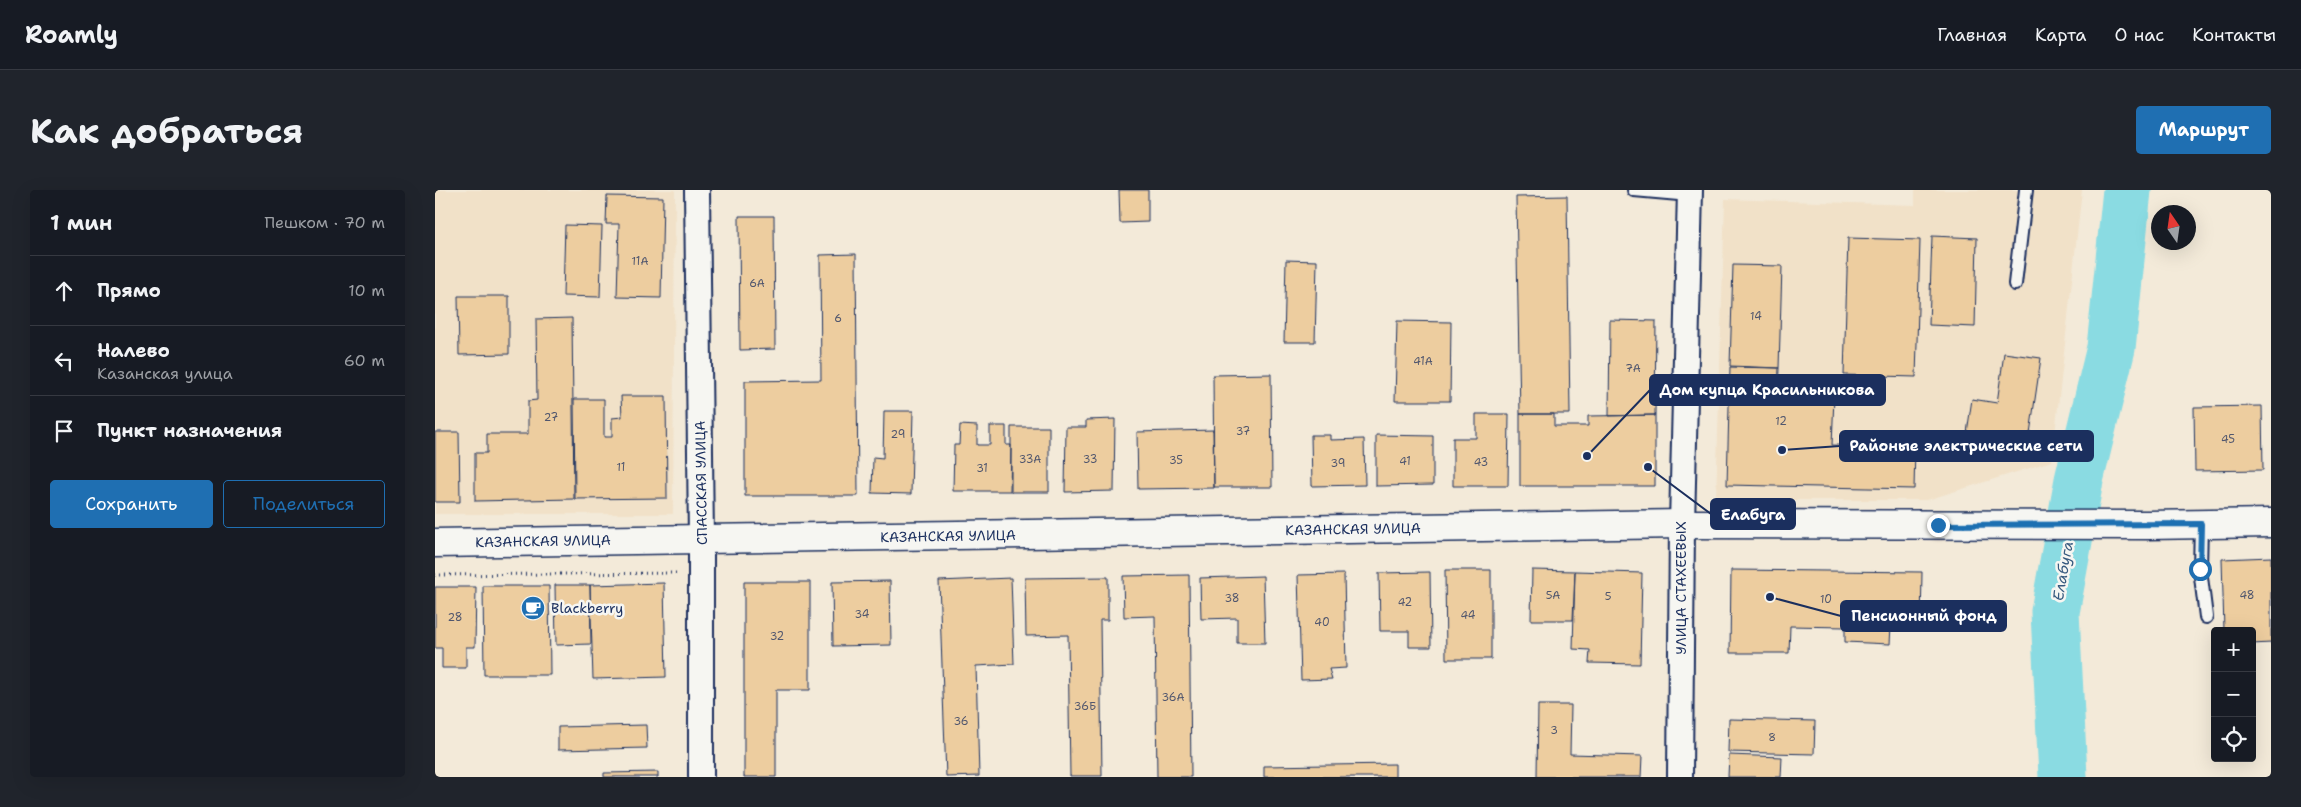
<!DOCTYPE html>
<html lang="ru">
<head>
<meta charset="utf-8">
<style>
  body { margin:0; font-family:"Shantell Sans",sans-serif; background:#20242c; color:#f1f3f6 }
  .controls { position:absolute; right:15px; bottom:15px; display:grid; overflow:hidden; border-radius:5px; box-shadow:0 5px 20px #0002 }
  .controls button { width:45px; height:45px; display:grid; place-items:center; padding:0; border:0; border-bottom:1px solid #363941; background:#171b24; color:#f1f3f6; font:25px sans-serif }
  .compass { position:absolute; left:1716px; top:15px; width:45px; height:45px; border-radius:50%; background:#171b24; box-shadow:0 5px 20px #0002; rotate:347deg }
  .stop { position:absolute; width:15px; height:15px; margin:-11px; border:4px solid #1f6fb2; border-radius:50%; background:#fff }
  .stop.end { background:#1f6fb2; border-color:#fff; box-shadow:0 1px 5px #0008 }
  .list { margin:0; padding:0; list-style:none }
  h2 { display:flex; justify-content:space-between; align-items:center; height:65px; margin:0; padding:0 20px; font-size:21px }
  h2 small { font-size:16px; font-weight:400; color:#9ea1a6 }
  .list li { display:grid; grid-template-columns:32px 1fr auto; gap:15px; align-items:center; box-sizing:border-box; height:70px; padding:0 20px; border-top:1px solid #363941 }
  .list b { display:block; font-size:19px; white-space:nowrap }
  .list p { margin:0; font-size:16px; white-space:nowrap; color:#9ea1a6 }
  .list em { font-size:16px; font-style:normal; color:#9ea1a6 }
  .actions { display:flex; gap:10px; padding:15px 20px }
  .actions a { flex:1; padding:11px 0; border:1px solid #1f6fb2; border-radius:5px; text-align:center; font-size:18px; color:#1f6fb2 }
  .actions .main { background:#1f6fb2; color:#fff }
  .icon { flex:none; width:28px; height:28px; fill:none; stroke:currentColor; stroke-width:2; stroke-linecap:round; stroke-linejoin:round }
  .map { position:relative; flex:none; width:1836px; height:587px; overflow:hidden; border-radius:5px }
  header { display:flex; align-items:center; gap:30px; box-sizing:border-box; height:70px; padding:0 25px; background:#171b24; border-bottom:1px solid #363941 }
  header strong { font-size:24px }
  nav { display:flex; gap:28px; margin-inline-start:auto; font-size:18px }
  .intro { display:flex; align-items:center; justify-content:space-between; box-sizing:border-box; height:120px; padding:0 30px }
  h1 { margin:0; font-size:35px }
  .button { padding:12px 22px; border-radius:5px; background:#1f6fb2; color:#fff; font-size:18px; font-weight:700 }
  main { display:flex; gap:30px; padding:0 30px }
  aside { flex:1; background:#171b24; border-radius:5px; box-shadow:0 5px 20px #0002 }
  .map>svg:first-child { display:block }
</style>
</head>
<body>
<header>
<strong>Roamly</strong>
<nav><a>Главная</a><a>Карта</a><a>О нас</a><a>Контакты</a></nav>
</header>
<div class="intro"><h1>Как добраться</h1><a class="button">Маршрут</a></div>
<main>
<aside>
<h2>1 мин<small>Пешком · 70 m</small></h2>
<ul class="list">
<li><svg class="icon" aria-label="ahead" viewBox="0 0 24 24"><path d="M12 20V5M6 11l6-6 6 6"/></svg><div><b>Прямо</b></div><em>10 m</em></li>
<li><svg class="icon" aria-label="left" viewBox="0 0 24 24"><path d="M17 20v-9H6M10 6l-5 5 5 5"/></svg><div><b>Налево</b><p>Казанская улица</p></div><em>60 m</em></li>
<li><svg class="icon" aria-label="arrive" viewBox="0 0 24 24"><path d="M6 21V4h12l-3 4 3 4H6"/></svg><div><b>Пункт назначения</b></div></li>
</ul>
<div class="actions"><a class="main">Сохранить</a><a>Поделиться</a></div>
</aside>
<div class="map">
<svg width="1836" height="587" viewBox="0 0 1836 587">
  <rect width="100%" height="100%" fill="#f3ead9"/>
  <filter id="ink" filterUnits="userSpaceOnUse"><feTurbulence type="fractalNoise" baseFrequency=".02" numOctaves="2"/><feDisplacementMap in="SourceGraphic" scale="10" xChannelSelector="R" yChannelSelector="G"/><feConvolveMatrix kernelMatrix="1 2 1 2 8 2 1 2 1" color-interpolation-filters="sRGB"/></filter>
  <g filter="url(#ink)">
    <path fill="#f1e1c8" d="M 0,0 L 240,0 L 238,324 L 0,324 Z
      M 1480,0 L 1647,0 L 1617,271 L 1492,310 L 1281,310 L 1290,9 L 1480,15 Z"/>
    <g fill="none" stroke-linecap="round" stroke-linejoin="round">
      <path stroke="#8adbe2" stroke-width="49" d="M 1628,587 L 1620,422 L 1644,290 L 1676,158 L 1692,0"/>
    </g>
    <path fill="#edcd9f" stroke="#1b2f5e" d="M 684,0 L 713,0 L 713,32 L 685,33 Z
      M 172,6 L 228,7 L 226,108 L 182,107 L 184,34 L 171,34 Z
      M 1132,6 L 1135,224 L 1085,224 L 1081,7 Z
      M 304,26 L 339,26 L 340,159 L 305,160 Z
      M 130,35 L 167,36 L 165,107 L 128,106 Z
      M 1497,46 L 1542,48 L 1540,137 L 1494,135 Z
      M 1413,48 L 1485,50 L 1481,187 L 1409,185 Z
      M 421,64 L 423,306 L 310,306 L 310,191 L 386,190 L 385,65 Z
      M 851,70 L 882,71 L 880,152 L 849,152 Z
      M 1298,75 L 1347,76 L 1344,178 L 1295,176 Z
      M 23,106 L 74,106 L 74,164 L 24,165 Z
      M 137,128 L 139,309 L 40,311 L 40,263 L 52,263 L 52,244 L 93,244 L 93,211 L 102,210 L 101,129 Z
      M 1175,130 L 1221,131 L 1220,225 L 1174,226 Z
      M 962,131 L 1016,132 L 1015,211 L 960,211 Z
      M 1569,163 L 1606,168 L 1592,264 L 1530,256 L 1537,209 L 1562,213 Z
      M 1295,177 L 1344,178 L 1343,206 L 1399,207 L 1397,255 L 1480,257 L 1479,299 L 1292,295 Z
      M 836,184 L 837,297 L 779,297 L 778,185 Z
      M 186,206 L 231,206 L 232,308 L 140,309 L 139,209 L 169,209 L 169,247 L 177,247 L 177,228 L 187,227 Z
      M 1827,216 L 1828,280 L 1760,281 L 1759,217 Z
      M 449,221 L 478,221 L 476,304 L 437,303 L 438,267 L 448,268 Z
      M 1041,224 L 1074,224 L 1073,296 L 1018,296 L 1018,248 L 1041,248 Z
      M 1085,224 L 1119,224 L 1119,236 L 1153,236 L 1153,226 L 1220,225 L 1220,296 L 1085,296 Z
      M 680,229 L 679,301 L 630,302 L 631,237 L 651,237 L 651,230 Z
      M 525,235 L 542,236 L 542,255 L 555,255 L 555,236 L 571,236 L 571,255 L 576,255 L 575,301 L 518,301 L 519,255 L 524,255 Z
      M 576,237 L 614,237 L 614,302 L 576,302 Z
      M 778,240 L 779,298 L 703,299 L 702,242 Z
      M 0,242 L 24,242 L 25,312 L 0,312 Z
      M 876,245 L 895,245 L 895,250 L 929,249 L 930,295 L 877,296 Z
      M 941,245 L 998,246 L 998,295 L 941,296 Z
      M 1836,367 L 1836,453 L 1817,454 L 1817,441 L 1789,441 L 1787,369 Z
      M 1010,380 L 1056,380 L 1056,469 L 1011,469 Z
      M 1097,380 L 1140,381 L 1138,430 L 1096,430 Z
      M 1296,380 L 1487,382 L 1486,436 L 1456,435 L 1455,454 L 1410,452 L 1410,437 L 1355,436 L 1354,463 L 1295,463 Z
      M 1140,381 L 1207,383 L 1205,474 L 1154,473 L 1155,460 L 1138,459 Z
      M 995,382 L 996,457 L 974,457 L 974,441 L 945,441 L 944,383 Z
      M 909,384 L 911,478 L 894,479 L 897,489 L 866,490 L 863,385 Z
      M 754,385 L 756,587 L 722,587 L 720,426 L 689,427 L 688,386 Z
      M 828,386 L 830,453 L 802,453 L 802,428 L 766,429 L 765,388 Z
      M 673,387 L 673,430 L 665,430 L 667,586 L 635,586 L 633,445 L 591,446 L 590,388 Z
      M 576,388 L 579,474 L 541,476 L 544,586 L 511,587 L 504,391 Z
      M 455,391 L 456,455 L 398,456 L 397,392 Z
      M 309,392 L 375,392 L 375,500 L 341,500 L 341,587 L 309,587 Z
      M 229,393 L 231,487 L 158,489 L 155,395 Z
      M 120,395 L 155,395 L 156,454 L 121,455 Z
      M 48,396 L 114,396 L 115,485 L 49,485 Z
      M 0,397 L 41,397 L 40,457 L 31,457 L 31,478 L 7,478 L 7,458 L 0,458 Z
      M 1103,515 L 1136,515 L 1135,564 L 1207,566 L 1206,587 L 1102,587 Z
      M 1294,529 L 1380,531 L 1379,564 L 1293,562 Z
      M 211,535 L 212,558 L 123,560 L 123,537 Z
      M 1294,565 L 1347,567 L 1346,587 L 1293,587 Z
      M 960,574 L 960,587 L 829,587 L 829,576 Z
      M 223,582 L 223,587 L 169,587 L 169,583 Z"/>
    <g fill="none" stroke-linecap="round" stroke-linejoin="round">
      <g stroke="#1b2f5e" stroke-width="16">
        <path id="lane" d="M 1199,0 L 1255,5
          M 1580,94 L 1591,0
          M 1766,334 L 1765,379 L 1771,427"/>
      </g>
      <g stroke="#1b2f5e" stroke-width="28">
        <path id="street" d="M 262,0 L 266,350 L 266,587
          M 1245,587 L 1247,334 L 1255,0"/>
      </g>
      <g stroke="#1b2f5e" stroke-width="31">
        <path id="secondary" d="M 0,353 L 1247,334 L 1713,335 L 1836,333"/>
      </g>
      <path stroke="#1b2f5e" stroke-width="3" stroke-dasharray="1 4" stroke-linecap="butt" d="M 0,385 L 242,383"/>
      <use href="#lane" stroke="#f6f6f2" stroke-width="12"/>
      <use href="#street" stroke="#f6f6f2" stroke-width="24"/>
      <use href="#secondary" stroke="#f6f6f2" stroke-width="28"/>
    </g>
  </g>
  <g fill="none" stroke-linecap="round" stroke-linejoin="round" filter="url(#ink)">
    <path stroke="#1f6fb2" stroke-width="6" d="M 1503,335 L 1766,334 L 1765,379"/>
  </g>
  <defs>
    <g id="cafe-disc" transform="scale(1.25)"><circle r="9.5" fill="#1f6fb2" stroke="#f6f6f2"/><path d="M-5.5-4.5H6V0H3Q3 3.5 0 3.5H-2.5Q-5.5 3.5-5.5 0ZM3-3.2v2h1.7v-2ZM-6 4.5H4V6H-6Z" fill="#fff"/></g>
  </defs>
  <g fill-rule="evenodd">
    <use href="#cafe-disc" x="98" y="418"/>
  </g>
  <g text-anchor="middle" stroke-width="5" stroke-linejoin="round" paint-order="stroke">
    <g font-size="11" fill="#50566e">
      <text x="205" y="75">11А</text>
      <text x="322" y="97">6А</text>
      <text x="1321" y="130">14</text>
      <text x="403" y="132">6</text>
      <text x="988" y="175">41А</text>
      <text x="1198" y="182">7А</text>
      <text x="116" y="231">27</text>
      <text x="1346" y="235">12</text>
      <text x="808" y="245">37</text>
      <text x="463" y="248">29</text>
      <text x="1793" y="253">45</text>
      <text x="595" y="273">33А</text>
      <text x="655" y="273">33</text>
      <text x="741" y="274">35</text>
      <text x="970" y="275">41</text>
      <text x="1046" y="276">43</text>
      <text x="903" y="277">39</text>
      <text x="186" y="281">11</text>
      <text x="547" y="282">31</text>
      <text x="1118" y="409">5А</text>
      <text x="1812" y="409">48</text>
      <text x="1173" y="410">5</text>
      <text x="797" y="412">38</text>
      <text x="1391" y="413">10</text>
      <text x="970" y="416">42</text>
      <text x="427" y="428">34</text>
      <text x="1033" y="429">44</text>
      <text x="20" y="431">28</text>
      <text x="887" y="436">40</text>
      <text x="342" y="450">32</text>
      <text x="738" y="511">36А</text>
      <text x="650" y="520">36Б</text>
      <text x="526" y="535">36</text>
      <text x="1119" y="544">3</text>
      <text x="1337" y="551">8</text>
    </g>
    <g font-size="14" fill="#1b2f5e" stroke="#f6f6f2">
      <text transform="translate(266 293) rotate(-91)" y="5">СПАССКАЯ УЛИЦА</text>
      <text transform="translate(918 339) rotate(-1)" y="5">КАЗАНСКАЯ УЛИЦА</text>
      <text transform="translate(513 346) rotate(-1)" y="5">КАЗАНСКАЯ УЛИЦА</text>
      <text transform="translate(108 351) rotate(-1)" y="5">КАЗАНСКАЯ УЛИЦА</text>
      <text transform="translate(1246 398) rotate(-90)" y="5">УЛИЦА СТАХЕЕВЫХ</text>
    </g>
    <g font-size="14" fill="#1b2f5e" stroke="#f6f6f2" text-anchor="start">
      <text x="116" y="423">Blackberry</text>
    </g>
    <g font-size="15" font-style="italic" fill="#375a7f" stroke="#f6f6f2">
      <text transform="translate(1628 381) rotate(-80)" y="5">Елабуга</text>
    </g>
  </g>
  <path fill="none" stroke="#1b2f5e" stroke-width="2" d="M1152 266L1215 200M1347 260L1405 256M1213 277L1276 324M1335 407L1406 426"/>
  <g fill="#1b2f5e" stroke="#f6f6f2" stroke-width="2">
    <circle cx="1152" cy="266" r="5"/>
    <circle cx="1347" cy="260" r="5"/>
    <circle cx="1213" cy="277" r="5"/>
    <circle cx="1335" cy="407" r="5"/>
  </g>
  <g fill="#1b2f5e" stroke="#1b2f5e" stroke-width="2">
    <rect x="1215" y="185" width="235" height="30" rx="5"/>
    <rect x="1405" y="241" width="253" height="30" rx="5"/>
    <rect x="1276" y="309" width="84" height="30" rx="5"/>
    <rect x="1406" y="411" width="165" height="30" rx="5"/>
  </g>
  <g font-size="15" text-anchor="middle" font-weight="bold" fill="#fff">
    <text x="1332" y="205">Дом купца Красильникова</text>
    <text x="1531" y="261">Районые электрические сети</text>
    <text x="1318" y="330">Елабуга</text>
    <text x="1489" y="431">Пенсионный фонд</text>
  </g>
</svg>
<div class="controls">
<button>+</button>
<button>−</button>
<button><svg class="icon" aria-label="locate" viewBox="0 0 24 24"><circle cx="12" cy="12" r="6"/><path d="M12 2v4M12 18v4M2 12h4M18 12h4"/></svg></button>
</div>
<svg class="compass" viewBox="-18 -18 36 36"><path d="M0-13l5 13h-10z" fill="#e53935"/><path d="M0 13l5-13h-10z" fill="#9ea1a6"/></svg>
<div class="stop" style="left:1765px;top:379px"></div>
<div class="stop end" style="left:1503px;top:335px"></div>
</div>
</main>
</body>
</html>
